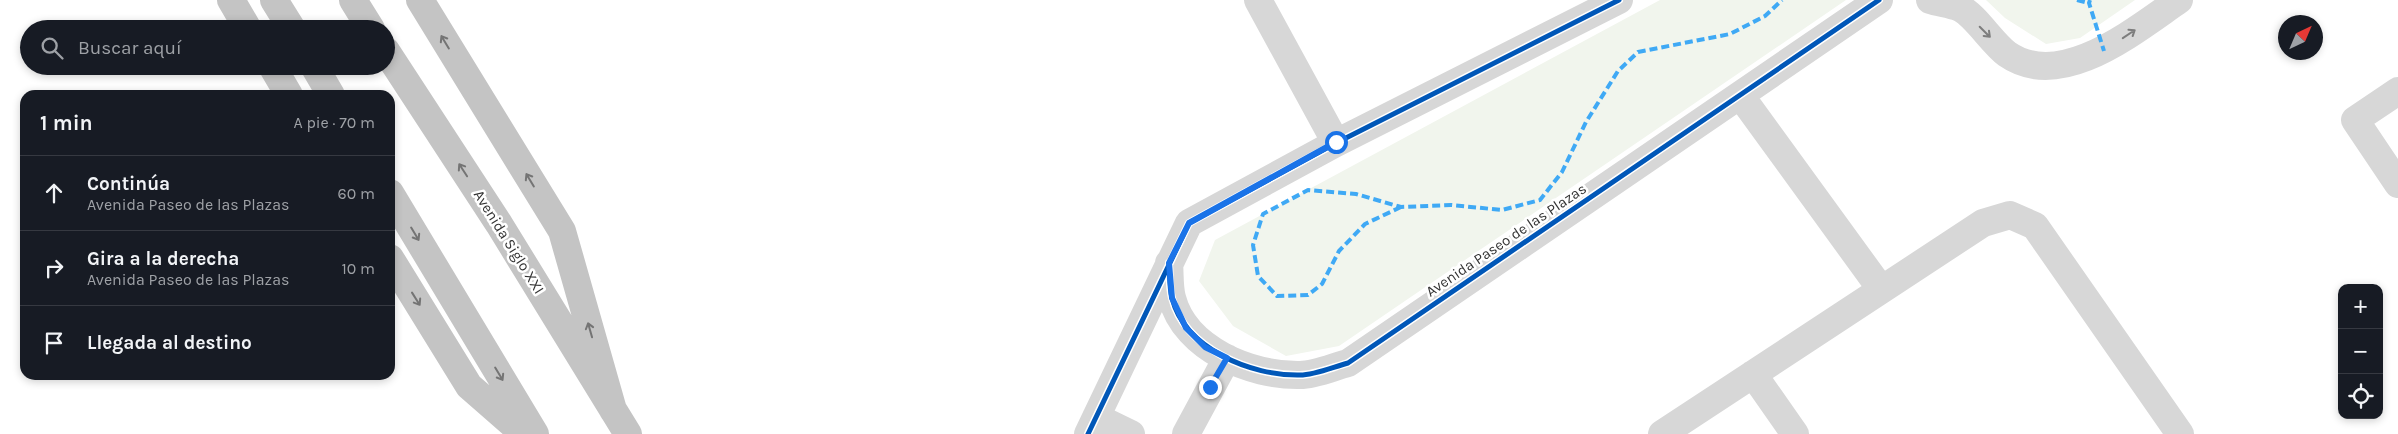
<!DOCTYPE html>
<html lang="es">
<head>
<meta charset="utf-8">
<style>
  body { margin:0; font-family:Karla,sans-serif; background:#242831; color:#f1f3f6 }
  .controls { position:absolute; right:15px; bottom:15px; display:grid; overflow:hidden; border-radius:10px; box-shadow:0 2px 8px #0003 }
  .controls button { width:45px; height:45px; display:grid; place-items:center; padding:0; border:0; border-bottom:1px solid #363941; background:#171b24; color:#f1f3f6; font:25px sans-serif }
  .compass { position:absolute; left:2278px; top:15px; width:45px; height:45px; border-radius:50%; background:#171b24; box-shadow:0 2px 8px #0003; rotate:44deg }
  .stop { position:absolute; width:15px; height:15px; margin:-11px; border:4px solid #1a73e8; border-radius:50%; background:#fff }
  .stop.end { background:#1a73e8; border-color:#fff; box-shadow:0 1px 5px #0008 }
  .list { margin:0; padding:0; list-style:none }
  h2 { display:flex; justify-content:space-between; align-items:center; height:65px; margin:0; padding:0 20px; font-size:21px }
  h2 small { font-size:16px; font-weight:400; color:#9ea1a6 }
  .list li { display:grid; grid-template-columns:32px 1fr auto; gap:15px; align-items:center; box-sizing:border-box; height:75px; padding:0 20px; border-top:1px solid #363941 }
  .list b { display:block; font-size:19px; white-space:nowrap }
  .list p { margin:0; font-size:16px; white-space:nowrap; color:#9ea1a6 }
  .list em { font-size:16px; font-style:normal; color:#9ea1a6 }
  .icon { flex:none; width:28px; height:28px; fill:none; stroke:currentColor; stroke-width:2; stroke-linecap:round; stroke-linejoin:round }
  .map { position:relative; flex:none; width:2398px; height:434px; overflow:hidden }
  .search { position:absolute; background:#171b24; box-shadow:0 2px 8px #0003; left:20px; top:20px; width:375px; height:55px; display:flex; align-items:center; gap:12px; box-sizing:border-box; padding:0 18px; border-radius:28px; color:#9ea1a6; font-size:19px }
  .panel { position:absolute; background:#171b24; box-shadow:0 2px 8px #0003; left:20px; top:90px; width:375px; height:290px; border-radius:15px }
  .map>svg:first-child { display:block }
</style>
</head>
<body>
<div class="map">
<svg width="2398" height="434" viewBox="0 0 2398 434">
  <rect width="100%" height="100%" fill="#fff"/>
  <path fill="#f1f5ed" d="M 1660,0 L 1846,0 L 1339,346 L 1286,356 L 1233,326 L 1199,281 L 1215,240 Z
    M 1986,0 L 2135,0 L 2080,38 L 2046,44 L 2005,18 Z"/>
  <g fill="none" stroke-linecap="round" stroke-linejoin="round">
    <path stroke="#d7d7d7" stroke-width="28" d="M 1258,0 L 1336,143
      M 1930,0 C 1939,3 1951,4 1960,8 C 1975,15 1992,43 2007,54 C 2061,92 2135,30 2179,0
      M 2398,91 L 2355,120 L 2398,184
      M 1740,95 L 1881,289
      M 1169,263 C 1170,274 1169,287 1172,298 C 1185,349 1251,376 1300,375 C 1315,375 1333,367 1348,363 L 1879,0
      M 1753,374 L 1795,434
      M 1096,417 L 1131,434
      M 1088,434 L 1189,223 L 1336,143 L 1619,0
      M 1186,434 L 1227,358
      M 1662,434 L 1983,223 L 2010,215 L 2035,226 L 2180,434"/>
    <path stroke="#c4c4c4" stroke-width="28" d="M 231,0 L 248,29
      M 274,0 L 292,29
      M 353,0 L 371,29
      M 420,0 L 562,231 L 613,410
      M 386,51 L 499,224 L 628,434
      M 272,66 L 289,95
      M 314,66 L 331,95
      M 390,193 L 535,434
      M 390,258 L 469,386 L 524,434"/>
    <path stroke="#3fa9f5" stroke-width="4" stroke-dasharray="8 4" stroke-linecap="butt" d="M 2077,0 L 2089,3
      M 2090,0 L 2089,3 L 2104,51
      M 1401,207 L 1365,224 L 1339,251 L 1322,284 L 1308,295 L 1277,296 L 1258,276 L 1253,245 L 1263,214 L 1308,190 L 1356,194 L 1401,207 L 1451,205 L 1502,210 L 1540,200 L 1562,172 L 1586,122 L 1618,71 L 1638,52 L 1730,34 L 1765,16 L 1782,0"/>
    <g stroke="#fff" stroke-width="8">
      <path id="cycleway" d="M 1169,263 C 1170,274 1169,287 1172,298 C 1185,349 1251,376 1300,375 C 1315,375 1333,367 1348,363 L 1879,0
        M 1088,434 L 1189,223 L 1336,143 L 1619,0"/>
    </g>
    <use href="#cycleway" stroke="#0057b8" stroke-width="5"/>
  </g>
  <defs><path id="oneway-shaft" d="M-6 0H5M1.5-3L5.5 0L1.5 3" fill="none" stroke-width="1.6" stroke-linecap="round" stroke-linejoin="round" transform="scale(1.25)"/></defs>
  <g stroke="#7d7d7d">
    <use href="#oneway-shaft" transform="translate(1985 32) rotate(45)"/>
    <use href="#oneway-shaft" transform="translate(2129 34) rotate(-34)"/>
  </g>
  <g stroke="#747474">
    <use href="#oneway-shaft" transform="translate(445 42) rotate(-121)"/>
    <use href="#oneway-shaft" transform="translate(463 170) rotate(-123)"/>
    <use href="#oneway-shaft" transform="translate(530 180) rotate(-121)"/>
    <use href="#oneway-shaft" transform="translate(415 234) rotate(59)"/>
    <use href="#oneway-shaft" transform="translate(416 299) rotate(58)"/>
    <use href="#oneway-shaft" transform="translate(590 330) rotate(-106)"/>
    <use href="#oneway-shaft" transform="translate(499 374) rotate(59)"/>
  </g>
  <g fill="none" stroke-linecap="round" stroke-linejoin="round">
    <path stroke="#1a73e8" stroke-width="6" d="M 1210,387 L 1227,358 L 1205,347 L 1186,328 L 1172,298 L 1169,263 L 1189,223 L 1336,142"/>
  </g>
  <g text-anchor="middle" stroke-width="5" stroke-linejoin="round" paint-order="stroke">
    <g font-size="15" fill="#333" stroke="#fff">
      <text transform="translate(1506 240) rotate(-34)" y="5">Avenida Paseo de las Plazas</text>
      <text transform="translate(509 242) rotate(58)" y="5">Avenida Siglo XXI</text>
    </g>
  </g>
</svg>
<div class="controls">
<button>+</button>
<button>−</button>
<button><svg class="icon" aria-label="locate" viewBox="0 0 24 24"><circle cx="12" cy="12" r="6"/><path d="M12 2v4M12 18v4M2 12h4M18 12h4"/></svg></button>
</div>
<svg class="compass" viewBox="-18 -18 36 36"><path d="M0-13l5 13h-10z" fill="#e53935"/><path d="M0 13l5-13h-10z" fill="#9ea1a6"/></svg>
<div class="stop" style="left:1336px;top:142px"></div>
<div class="stop end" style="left:1210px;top:387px"></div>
<div class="search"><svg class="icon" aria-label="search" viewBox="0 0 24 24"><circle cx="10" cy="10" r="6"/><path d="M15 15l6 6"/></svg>Buscar aquí</div>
<section class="panel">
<h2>1 min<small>A pie · 70 m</small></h2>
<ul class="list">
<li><svg class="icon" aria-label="ahead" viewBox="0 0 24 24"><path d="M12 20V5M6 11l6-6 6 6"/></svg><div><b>Continúa</b><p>Avenida Paseo de las Plazas</p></div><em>60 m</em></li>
<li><svg class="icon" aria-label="right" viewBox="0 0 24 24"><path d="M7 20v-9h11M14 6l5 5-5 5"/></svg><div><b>Gira a la derecha</b><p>Avenida Paseo de las Plazas</p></div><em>10 m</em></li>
<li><svg class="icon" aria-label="arrive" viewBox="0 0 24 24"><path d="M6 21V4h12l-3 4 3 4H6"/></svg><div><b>Llegada al destino</b></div></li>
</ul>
</section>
</div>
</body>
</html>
